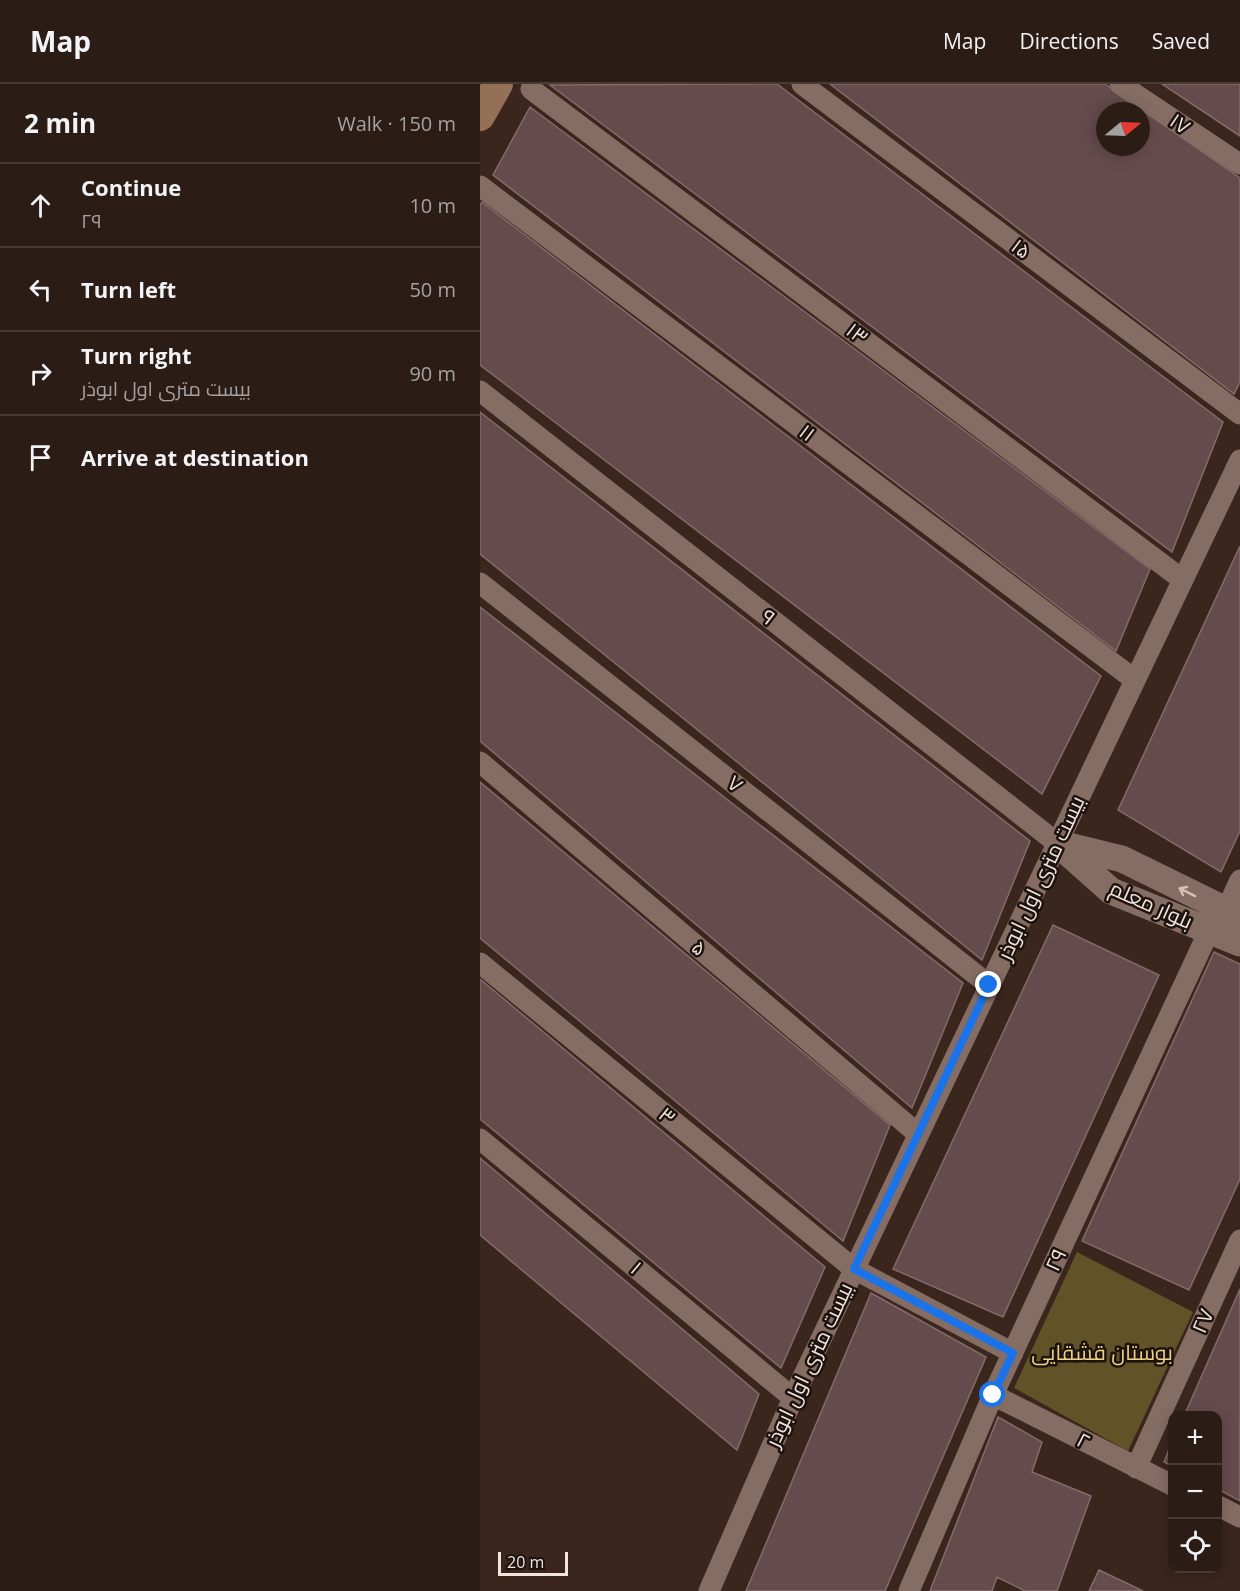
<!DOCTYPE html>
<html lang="en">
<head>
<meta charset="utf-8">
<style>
  body { margin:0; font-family:"Open Sans",Cairo,sans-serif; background:#34251f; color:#f1f3f6 }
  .controls { position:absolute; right:18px; bottom:18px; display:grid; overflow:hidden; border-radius:12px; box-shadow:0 3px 15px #0003 }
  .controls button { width:54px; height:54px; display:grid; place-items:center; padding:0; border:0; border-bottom:2px solid #483a35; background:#2c1c16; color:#f1f3f6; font:30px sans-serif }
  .compass { position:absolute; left:616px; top:18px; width:54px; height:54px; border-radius:50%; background:#2c1c16; box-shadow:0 3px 15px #0003; rotate:71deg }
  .scale { position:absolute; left:18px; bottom:15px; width:70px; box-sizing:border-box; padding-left:6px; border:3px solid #f2e4de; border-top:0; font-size:16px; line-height:21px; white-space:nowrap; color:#f2e4de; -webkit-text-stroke:4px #1c120e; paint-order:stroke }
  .stop { position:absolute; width:18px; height:18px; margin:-14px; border:4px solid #1a73e8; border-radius:50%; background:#fff }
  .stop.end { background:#1a73e8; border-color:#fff; box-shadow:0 2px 6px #0008 }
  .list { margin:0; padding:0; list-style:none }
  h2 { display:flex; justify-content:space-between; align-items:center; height:78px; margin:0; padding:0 24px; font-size:26px }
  h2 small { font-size:20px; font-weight:400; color:#a6a1a1 }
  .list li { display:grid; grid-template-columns:39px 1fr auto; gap:18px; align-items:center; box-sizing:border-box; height:84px; padding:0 24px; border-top:2px solid #483a35 }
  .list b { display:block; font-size:22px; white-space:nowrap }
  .list p { margin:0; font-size:20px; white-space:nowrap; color:#a6a1a1 }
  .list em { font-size:20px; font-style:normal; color:#a6a1a1 }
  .icon { flex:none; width:33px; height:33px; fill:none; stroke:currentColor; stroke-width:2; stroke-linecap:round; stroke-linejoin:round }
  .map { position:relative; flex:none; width:760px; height:1507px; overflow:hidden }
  header { display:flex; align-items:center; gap:36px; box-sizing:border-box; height:84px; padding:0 30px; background:#2c1c16; border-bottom:2px solid #483a35 }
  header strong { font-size:28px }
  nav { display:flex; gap:33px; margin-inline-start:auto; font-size:21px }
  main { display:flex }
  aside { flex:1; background:#2c1c16 }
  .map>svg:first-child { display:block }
</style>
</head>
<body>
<header>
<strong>Map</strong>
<nav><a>Map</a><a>Directions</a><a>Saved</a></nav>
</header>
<main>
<aside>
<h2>2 min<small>Walk · 150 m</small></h2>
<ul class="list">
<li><svg class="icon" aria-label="ahead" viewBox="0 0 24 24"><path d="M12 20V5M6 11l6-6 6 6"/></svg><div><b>Continue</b><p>۲۹</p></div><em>10 m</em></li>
<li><svg class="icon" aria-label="left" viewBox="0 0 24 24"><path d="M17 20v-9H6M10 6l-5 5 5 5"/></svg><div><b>Turn left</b></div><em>50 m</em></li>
<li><svg class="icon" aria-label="right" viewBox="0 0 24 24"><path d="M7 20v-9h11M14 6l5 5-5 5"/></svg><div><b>Turn right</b><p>بیست متری اول ابوذر</p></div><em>90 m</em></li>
<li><svg class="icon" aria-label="arrive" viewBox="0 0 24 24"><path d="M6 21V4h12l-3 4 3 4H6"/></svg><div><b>Arrive at destination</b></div></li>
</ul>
</aside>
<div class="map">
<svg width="760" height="1507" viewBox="0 0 760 1507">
  <rect width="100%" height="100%" fill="#3b261e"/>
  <path fill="#625227" d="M 597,1168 L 713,1228 L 648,1367 L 534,1304 Z"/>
  <path fill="#654b4c" stroke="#866a6b" stroke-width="1.5" fill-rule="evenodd" d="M 297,0 L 743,338 L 692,468 L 70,1 Z
    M 350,0 L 625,0 L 760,94 L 760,298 L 754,310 ZM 625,27 L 661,27 L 661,63 L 625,63 Z
    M 682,0 L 760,0 L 760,52 Z
    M 50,23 L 670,485 L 636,567 L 13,91 Z
    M 2,118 L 621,592 L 562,710 L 0,281 L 0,121 Z
    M 0,328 L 550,757 L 502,876 L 0,470 Z
    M 760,462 L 760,747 L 741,788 L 638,726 Z
    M 0,523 L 483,899 L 432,1024 L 0,657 Z
    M 0,698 L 410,1041 L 363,1157 L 0,854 Z
    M 573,841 L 679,891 L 523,1233 L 413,1185 Z
    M 734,868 L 760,880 L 760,1095 L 709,1206 L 602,1157 Z
    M 0,895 L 345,1183 L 301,1284 L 0,1035 Z
    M 0,1074 L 279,1310 L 257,1366 L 0,1151 Z
    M 760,1205 L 760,1417 L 738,1405 L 738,1332 L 704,1332 Z
    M 391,1209 L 506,1273 L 405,1507 L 266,1507 Z
    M 518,1333 L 562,1358 L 552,1388 L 611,1412 L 577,1507 L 545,1507 L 517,1493 L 512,1507 L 450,1507 Z
    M 692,1358 L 692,1382 L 684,1378 Z
    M 619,1486 L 663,1507 L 609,1507 Z"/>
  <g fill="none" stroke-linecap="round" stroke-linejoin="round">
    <path stroke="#866d64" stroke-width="21" d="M 322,0 L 760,330
      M 640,0 L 760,80
      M 51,5 L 703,496
      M 0,102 L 655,596
      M 0,307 L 577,759
      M 0,499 L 509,901
      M 0,678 L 438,1050
      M 746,827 L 760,796
      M 0,879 L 374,1185 L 533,1269
      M 0,1055 L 313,1314
      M 513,1311 L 692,1401
      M 656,1384 L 760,1156
      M 738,1422 L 760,1433
      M 229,1507 L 313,1314 L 760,376
      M 429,1507 L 513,1311 L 729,847"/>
    <path stroke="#866d64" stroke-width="27" d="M 760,833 L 642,775 L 577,759 L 631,807 L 760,859"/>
    <path stroke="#937056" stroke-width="30" d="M 0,32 L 18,0"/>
  </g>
  <defs><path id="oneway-shaft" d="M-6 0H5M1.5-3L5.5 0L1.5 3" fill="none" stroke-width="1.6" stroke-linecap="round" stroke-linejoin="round" transform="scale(1.5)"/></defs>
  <use stroke="#d2c0b9" href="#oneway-shaft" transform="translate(707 808) rotate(-153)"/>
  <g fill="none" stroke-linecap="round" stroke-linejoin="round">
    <path stroke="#1a73e8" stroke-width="8" d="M 509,901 L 374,1185 L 533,1269 L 513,1311"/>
  </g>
  <g text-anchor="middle" stroke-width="5" stroke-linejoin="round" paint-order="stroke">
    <g font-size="21" fill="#f2e4de" stroke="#1c120e">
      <text transform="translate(700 40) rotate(34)" y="7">۱۷</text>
      <text transform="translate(541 165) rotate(37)" y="7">۱۵</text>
      <text transform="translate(377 250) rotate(37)" y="7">۱۳</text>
      <text transform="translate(327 349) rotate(37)" y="7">۱۱</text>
      <text transform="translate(288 533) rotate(38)" y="7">۹</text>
      <text transform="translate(255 700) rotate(38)" y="7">۷</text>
      <text transform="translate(561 794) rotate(-65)" y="7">بیست متری اول ابوذر</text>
      <text transform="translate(671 821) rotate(24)" y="7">بلوار معلم</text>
      <text transform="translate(219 864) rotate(40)" y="7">۵</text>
      <text transform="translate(187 1032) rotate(39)" y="7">۳</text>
      <text transform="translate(576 1176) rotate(-65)" y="7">۲۹</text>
      <text transform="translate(156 1184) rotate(40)" y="7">۱</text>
      <text transform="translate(723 1237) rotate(-66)" y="7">۲۷</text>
      <text transform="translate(329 1281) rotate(-65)" y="7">بیست متری اول ابوذر</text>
      <text transform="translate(603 1357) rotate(27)" y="7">۲</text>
    </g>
    <g font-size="21" fill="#ecd188" stroke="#1c120e">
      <text x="622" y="1276">بوستان قشقایی</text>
    </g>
  </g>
</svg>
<div class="controls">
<button>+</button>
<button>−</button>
<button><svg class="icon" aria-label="locate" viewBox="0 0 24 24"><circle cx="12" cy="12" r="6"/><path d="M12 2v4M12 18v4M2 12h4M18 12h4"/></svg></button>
</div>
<svg class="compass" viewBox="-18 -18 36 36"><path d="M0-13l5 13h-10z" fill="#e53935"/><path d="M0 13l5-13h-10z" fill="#a6a1a1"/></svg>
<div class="scale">20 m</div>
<div class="stop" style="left:513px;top:1311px"></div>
<div class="stop end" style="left:509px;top:901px"></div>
</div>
</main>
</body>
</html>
